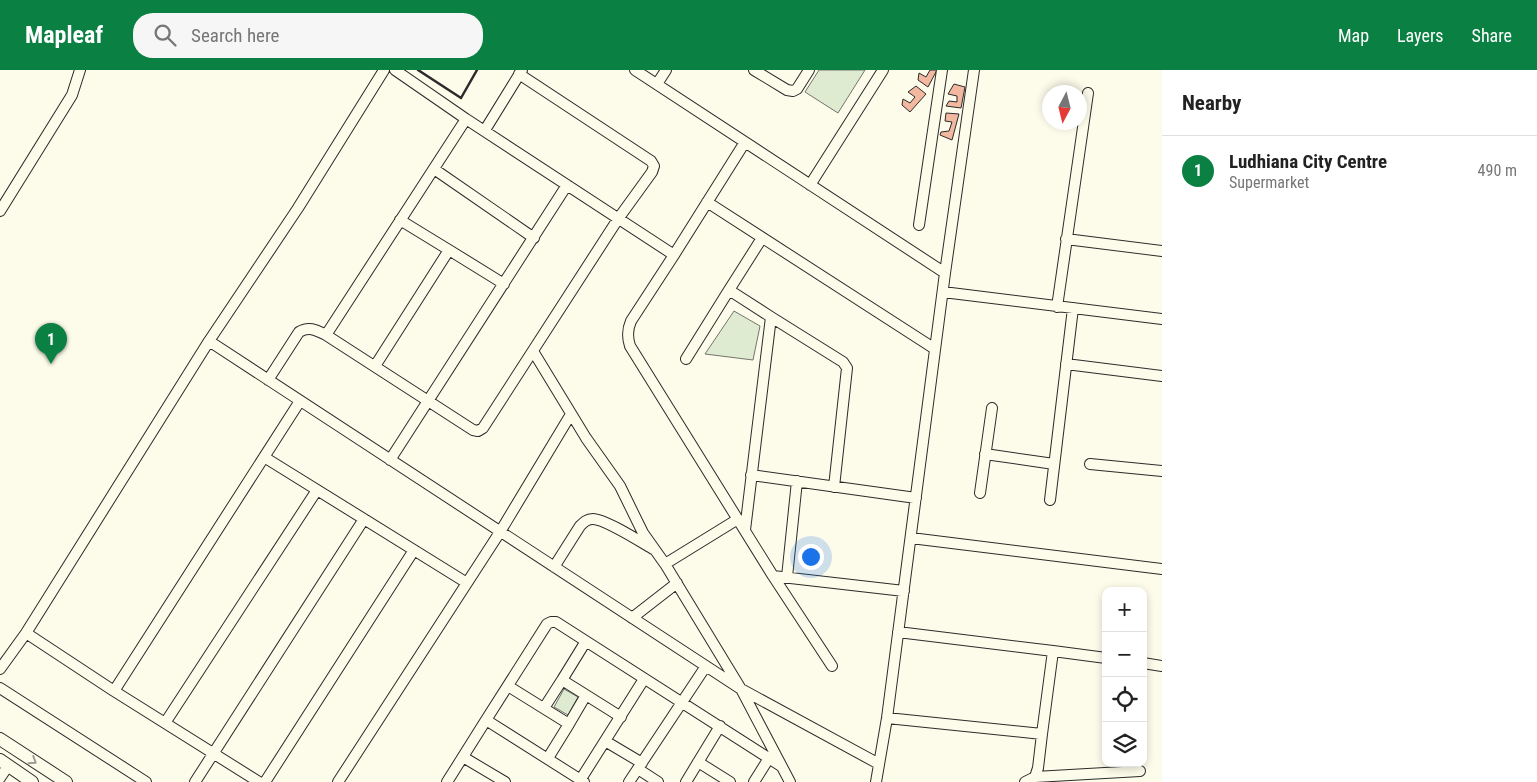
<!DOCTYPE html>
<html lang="en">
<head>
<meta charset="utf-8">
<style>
  body { margin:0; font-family:"Roboto Condensed",sans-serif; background:#f6f6f6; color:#222 }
  .controls { position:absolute; right:15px; bottom:15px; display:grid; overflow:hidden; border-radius:10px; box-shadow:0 2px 8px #0003 }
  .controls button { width:45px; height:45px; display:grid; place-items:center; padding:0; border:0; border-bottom:1px solid #e0e0e0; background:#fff; color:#222; font:25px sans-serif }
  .compass { position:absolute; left:1042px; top:15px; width:45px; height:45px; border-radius:50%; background:#fff; box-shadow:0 2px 8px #0003; rotate:187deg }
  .you { position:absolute; left:810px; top:486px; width:18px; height:18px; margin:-12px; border:4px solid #fff; border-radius:50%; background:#1a73e8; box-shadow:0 0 0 8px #1a73e833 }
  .badge { display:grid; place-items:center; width:32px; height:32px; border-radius:50%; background:#0b8043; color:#fff; font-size:16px; font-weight:700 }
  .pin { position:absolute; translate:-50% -41px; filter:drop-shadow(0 1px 2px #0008) }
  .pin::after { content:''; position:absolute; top:26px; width:18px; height:15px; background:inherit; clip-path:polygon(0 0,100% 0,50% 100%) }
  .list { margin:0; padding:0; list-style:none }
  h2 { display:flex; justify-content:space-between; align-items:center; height:65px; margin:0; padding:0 20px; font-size:21px }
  h2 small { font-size:16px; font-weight:400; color:#767676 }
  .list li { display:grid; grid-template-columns:32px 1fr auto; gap:15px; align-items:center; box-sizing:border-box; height:70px; padding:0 20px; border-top:1px solid #e0e0e0 }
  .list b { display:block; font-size:19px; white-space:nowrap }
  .list p { margin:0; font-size:16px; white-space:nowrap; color:#767676 }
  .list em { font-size:16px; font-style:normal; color:#767676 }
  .icon { flex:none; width:28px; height:28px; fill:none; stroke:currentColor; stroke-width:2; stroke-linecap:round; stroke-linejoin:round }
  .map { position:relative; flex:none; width:1162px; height:712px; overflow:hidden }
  header { display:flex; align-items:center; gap:30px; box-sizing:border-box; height:70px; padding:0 25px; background:#0b8043; color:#fff }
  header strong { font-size:24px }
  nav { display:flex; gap:28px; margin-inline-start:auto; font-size:18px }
  .search { width:350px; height:45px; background:#f6f6f6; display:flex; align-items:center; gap:12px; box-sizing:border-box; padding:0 18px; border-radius:20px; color:#767676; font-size:19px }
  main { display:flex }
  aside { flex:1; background:#fff }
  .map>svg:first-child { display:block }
</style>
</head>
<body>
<header>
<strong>Mapleaf</strong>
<div class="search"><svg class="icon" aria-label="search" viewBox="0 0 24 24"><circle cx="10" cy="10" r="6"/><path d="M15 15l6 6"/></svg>Search here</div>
<nav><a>Map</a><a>Layers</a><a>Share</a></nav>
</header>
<main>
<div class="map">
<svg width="1162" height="712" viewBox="0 0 1162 712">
  <rect width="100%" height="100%" fill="#fdfbea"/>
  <path fill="#deebd1" stroke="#74746e" d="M 819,0 L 865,0 L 838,43 L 805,22 Z
    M 734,241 L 760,256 L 753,290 L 705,284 Z
    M 564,619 L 578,627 L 568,645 L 554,637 Z"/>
  <path fill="#f2b8a0" stroke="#2b2b2b" d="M 930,0 L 937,0 L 928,17 L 918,10 L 919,3 L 926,7 Z
    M 954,14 L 965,17 L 961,38 L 946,36 L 949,31 L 957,32 L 957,26 L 948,24 Z
    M 916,16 L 926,24 L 910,42 L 902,35 L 903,29 L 910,33 L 915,27 L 908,22 Z
    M 946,43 L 959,44 L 952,70 L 940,65 L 941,62 L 949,61 L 952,52 L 945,51 Z"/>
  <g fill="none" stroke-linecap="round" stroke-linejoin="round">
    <g stroke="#2b2b2b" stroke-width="12">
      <path id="minor" d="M 395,0 L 466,49 L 674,185 L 745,72
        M 635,0 L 945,203 L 887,648 L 876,712
        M 754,0 L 787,20 L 793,21 L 797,19 L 809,0
        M 657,14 L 666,0
        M 485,60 L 522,0
        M 434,99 L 534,168
        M 810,115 L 883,0
        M 707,132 L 935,279
        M 0,141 L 72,25 L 80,0
        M 919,155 L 942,0
        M 1066,169 L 1162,181
        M 449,180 L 504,214
        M 674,185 L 631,251 C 627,260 627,267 630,276 L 773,506 L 832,596
        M 945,203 L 974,0
        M 729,220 L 762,168
        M 943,222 L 1162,249
        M 1057,237 L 1088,23
        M 326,265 L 473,360 L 478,361 L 483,358 L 618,149 L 652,102 L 654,96 L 651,91 L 519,4
        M 209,271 L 298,138 L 384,0
        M 533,281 L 586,368 L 620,416 L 643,463 L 665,494
        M 686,289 L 729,220 L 771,247
        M 1066,294 L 1162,306
        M 375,296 L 449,180 L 400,150
        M 268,310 L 299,262 C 309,256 316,260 326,265 L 466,49
        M 985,384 L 1054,394
        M 264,387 L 467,513
        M 390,390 L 567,115
        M 1090,394 L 1162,401
        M 751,405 L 916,428
        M 980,423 L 992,338
        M 1050,430 L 1073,238
        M 738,449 L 665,494 L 741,619 L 879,694
        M 745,460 L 771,247 L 843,292 L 847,298 L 834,417
        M 911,468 L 1162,499
        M 554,497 L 580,456 C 584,452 587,449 593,449 C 605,449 641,472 653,479
        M 773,506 L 904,521
        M 787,507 L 797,411
        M 632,548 L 677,513
        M 898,562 L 1053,581 L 1042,664
        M 26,563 L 114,621 L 259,712
        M 1053,581 L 1106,588
        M 1143,593 L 1162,596
        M 0,599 L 26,563 L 209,271 L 741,619 L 790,712
        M 562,610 L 586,571
        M 508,616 L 569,654 L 548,688
        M 0,618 L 146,712
        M 114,621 L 300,331
        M 544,638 L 562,610 L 586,625
        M 887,648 L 1042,664 L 1038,698 L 1035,707 L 1025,712
        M 165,653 L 317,420
        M 569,654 L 586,625 L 621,647
        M 605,671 L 642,693
        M 463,687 L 505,712
        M 698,692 L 730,712
        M 638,699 L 658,712
        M 1035,707 L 1140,701
        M 0,708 L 8,696
        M 195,712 L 364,449
        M 265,712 L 414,480
        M 338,712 L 500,462 L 571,344
        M 447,712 L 486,650
        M 579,712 L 644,609
        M 584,712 L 486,650 L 547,554 L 551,552 L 556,552 L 781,696
        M 629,712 L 706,596
        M 686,712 L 720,656
        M 754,712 L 769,688"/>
    </g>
    <g stroke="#2b2b2b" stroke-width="14">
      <path id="tertiary" d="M 0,669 L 66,712
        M 0,690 L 32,712"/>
    </g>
    <use href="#minor" stroke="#fdfbea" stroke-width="10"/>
    <use href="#tertiary" stroke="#fdfbea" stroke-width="12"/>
    <path stroke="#2b2b2b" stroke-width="2.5" d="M 418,0 L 461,28 L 477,0"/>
  </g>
  <defs><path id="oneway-chevron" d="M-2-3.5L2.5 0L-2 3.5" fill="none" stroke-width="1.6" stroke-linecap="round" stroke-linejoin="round" transform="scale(1.25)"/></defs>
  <use stroke="#9e9d94" href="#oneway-chevron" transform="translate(33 691) rotate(33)"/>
</svg>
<div class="controls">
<button>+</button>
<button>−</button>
<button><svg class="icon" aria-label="locate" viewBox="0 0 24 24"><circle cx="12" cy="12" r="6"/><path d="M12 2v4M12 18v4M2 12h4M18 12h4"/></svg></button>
<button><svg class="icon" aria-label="layers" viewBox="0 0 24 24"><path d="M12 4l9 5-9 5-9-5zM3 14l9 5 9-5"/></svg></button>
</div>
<svg class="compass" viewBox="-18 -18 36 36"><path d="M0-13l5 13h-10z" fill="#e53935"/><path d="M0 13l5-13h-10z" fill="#767676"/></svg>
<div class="you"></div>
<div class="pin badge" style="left:51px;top:294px">1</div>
</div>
<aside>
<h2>Nearby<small></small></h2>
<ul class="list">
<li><span class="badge">1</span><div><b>Ludhiana City Centre</b><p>Supermarket</p></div><em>490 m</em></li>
</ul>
</aside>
</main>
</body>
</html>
